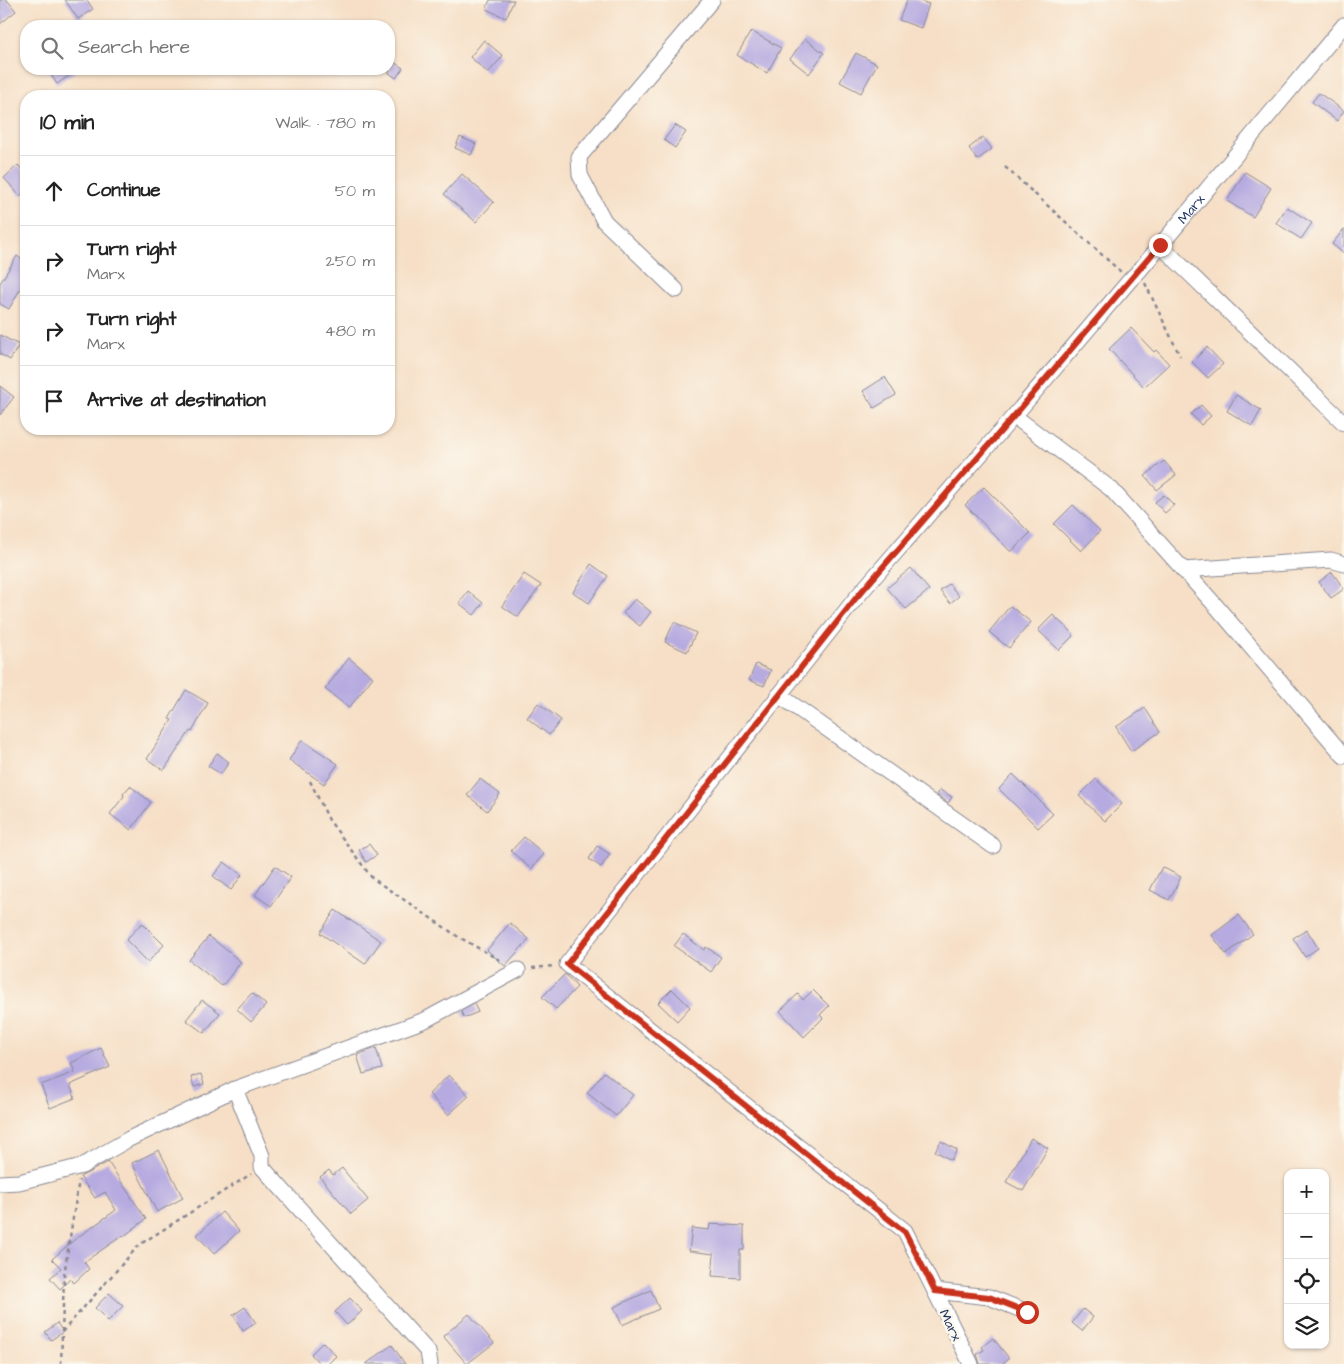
<!DOCTYPE html>
<html lang="en">
<head>
<meta charset="utf-8">
<style>
  body { margin:0; font-family:"Architects Daughter",sans-serif; background:#f2f2f2; color:#222 }
  .controls { position:absolute; right:15px; bottom:15px; display:grid; overflow:hidden; border-radius:10px; box-shadow:0 1px 4px #0004 }
  .controls button { width:45px; height:45px; display:grid; place-items:center; padding:0; border:0; border-bottom:1px solid #e0e0e0; background:#fff; color:#222; font:25px sans-serif }
  .stop { position:absolute; width:15px; height:15px; margin:-11px; border:4px solid #c8321e; border-radius:50%; background:#fff }
  .stop.end { background:#c8321e; border-color:#fff; box-shadow:0 1px 5px #0008 }
  .list { margin:0; padding:0; list-style:none }
  h2 { display:flex; justify-content:space-between; align-items:center; height:65px; margin:0; padding:0 20px; font-size:21px }
  h2 small { font-size:16px; font-weight:400; color:#767676 }
  .list li { display:grid; grid-template-columns:32px 1fr auto; gap:15px; align-items:center; box-sizing:border-box; height:70px; padding:0 20px; border-top:1px solid #e0e0e0 }
  .list b { display:block; font-size:19px; white-space:nowrap }
  .list p { margin:0; font-size:16px; white-space:nowrap; color:#767676 }
  .list em { font-size:16px; font-style:normal; color:#767676 }
  .icon { flex:none; width:28px; height:28px; fill:none; stroke:currentColor; stroke-width:2; stroke-linecap:round; stroke-linejoin:round }
  .map { position:relative; flex:none; width:1344px; height:1364px; overflow:hidden }
  .search { position:absolute; background:#fff; box-shadow:0 1px 4px #0004; left:20px; top:20px; width:375px; height:55px; display:flex; align-items:center; gap:12px; box-sizing:border-box; padding:0 18px; border-radius:20px; color:#767676; font-size:19px }
  .panel { position:absolute; background:#fff; box-shadow:0 1px 4px #0004; left:20px; top:90px; width:375px; height:345px; border-radius:20px }
  .map>svg:first-child { display:block }
</style>
</head>
<body>
<div class="map">
<svg width="1344" height="1364" viewBox="0 0 1344 1364">
  <rect width="100%" height="100%" fill="#fbf7ec"/>
  <filter id="ink" filterUnits="userSpaceOnUse"><feTurbulence type="fractalNoise" baseFrequency=".02" numOctaves="2"/><feDisplacementMap in="SourceGraphic" scale="10" xChannelSelector="R" yChannelSelector="G"/><feConvolveMatrix kernelMatrix="1 2 1 2 8 2 1 2 1" color-interpolation-filters="sRGB"/></filter>
  <filter id="wash" filterUnits="userSpaceOnUse"><feTurbulence type="fractalNoise" baseFrequency=".0096" numOctaves="4" result="noise"/><feDisplacementMap in="SourceGraphic" scale="20" xChannelSelector="R" yChannelSelector="G"/><feGaussianBlur stdDeviation="1.12" result="paint"/><feColorMatrix in="noise" values="0 0 0 0 0 0 0 0 0 0 0 0 0 0 0 0 0 1.4 0 .05"/><feComposite in="paint" operator="in"/></filter>
  <g filter="url(#wash)">
    <rect width="100%" height="100%" fill="#f6dfc6"/>
    <g id="blocks">
      <path fill="#b6aae0" d="M 0,0 L 7,0 L 16,11 L 0,24 Z
        M 65,0 L 87,0 L 93,9 L 78,19 Z
        M 490,0 L 514,0 L 506,18 L 486,9 Z
        M 907,0 L 917,0 L 929,4 L 921,28 L 899,20 Z
        M 751,31 L 781,48 L 767,73 L 737,55 Z
        M 805,39 L 824,53 L 809,74 L 790,59 Z
        M 484,40 L 503,56 L 488,73 L 470,57 Z
        M 856,53 L 877,64 L 861,93 L 840,82 Z
        M 389,59 L 403,68 L 396,78 L 389,73 Z
        M 47,69 L 79,69 L 57,84 Z
        M 1319,93 L 1344,111 L 1337,121 L 1312,102 Z
        M 675,125 L 686,132 L 675,148 L 664,140 Z
        M 460,137 L 476,144 L 471,155 L 455,148 Z
        M 983,137 L 992,149 L 977,160 L 969,148 Z
        M 18,165 L 26,174 L 26,190 L 20,196 L 4,178 Z
        M 1245,172 L 1271,188 L 1253,217 L 1227,201 Z
        M 462,174 L 494,202 L 476,222 L 444,194 Z
        M 1287,207 L 1312,223 L 1301,239 L 1276,223 Z
        M 1344,229 L 1344,254 L 1332,244 Z
        M 17,256 L 26,262 L 26,288 L 22,286 L 9,309 L 0,304 L 0,283 Z
        M 1131,328 L 1154,352 L 1156,350 L 1169,364 L 1144,387 L 1109,349 Z
        M 0,335 L 19,345 L 10,360 L 0,354 Z
        M 1207,347 L 1223,364 L 1208,378 L 1192,362 Z
        M 885,377 L 896,395 L 874,408 L 863,391 Z
        M 0,386 L 14,397 L 0,415 Z
        M 1236,395 L 1261,410 L 1252,426 L 1227,411 Z
        M 1201,405 L 1211,416 L 1201,425 L 1191,414 Z
        M 1164,461 L 1176,475 L 1157,490 L 1145,476 Z
        M 984,487 L 1030,533 L 1011,552 L 965,505 Z
        M 1164,495 L 1174,505 L 1165,513 L 1155,502 Z
        M 1073,505 L 1100,531 L 1081,551 L 1054,524 Z
        M 591,564 L 608,576 L 589,603 L 573,592 Z
        M 911,568 L 929,590 L 906,609 L 887,588 Z
        M 1332,572 L 1344,589 L 1331,598 L 1319,582 Z
        M 524,574 L 541,585 L 518,617 L 502,606 Z
        M 949,584 L 959,596 L 950,603 L 940,591 Z
        M 468,591 L 483,603 L 474,615 L 459,603 Z
        M 635,599 L 651,612 L 640,626 L 623,613 Z
        M 1010,606 L 1031,622 L 1009,648 L 989,632 Z
        M 1053,615 L 1074,635 L 1059,650 L 1038,630 Z
        M 674,622 L 696,633 L 687,652 L 665,642 Z
        M 349,658 L 373,677 L 349,708 L 325,689 Z
        M 756,664 L 771,670 L 764,686 L 749,680 Z
        M 186,690 L 208,703 L 192,732 L 190,731 L 164,770 L 147,759 L 172,720 L 169,719 Z
        M 538,703 L 561,720 L 549,735 L 527,718 Z
        M 1145,708 L 1160,732 L 1131,751 L 1116,727 Z
        M 302,740 L 338,764 L 324,784 L 289,760 Z
        M 217,753 L 229,762 L 221,774 L 208,766 Z
        M 1013,774 L 1053,814 L 1038,828 L 999,789 Z
        M 480,779 L 500,794 L 487,811 L 467,795 Z
        M 1096,779 L 1122,804 L 1105,821 L 1079,796 Z
        M 130,786 L 151,802 L 131,830 L 110,814 L 124,796 L 123,794 Z
        M 940,790 L 952,797 L 948,803 L 937,795 Z
        M 524,837 L 544,854 L 531,869 L 511,851 Z
        M 369,844 L 377,855 L 366,862 L 359,850 Z
        M 597,846 L 610,854 L 601,867 L 589,859 Z
        M 224,862 L 242,875 L 231,890 L 213,876 Z
        M 275,866 L 291,877 L 271,906 L 255,895 Z
        M 1162,867 L 1181,877 L 1169,900 L 1150,890 Z
        M 335,910 L 381,941 L 365,964 L 320,933 Z
        M 1239,915 L 1253,934 L 1226,954 L 1212,935 Z
        M 142,923 L 164,945 L 148,962 L 126,940 Z
        M 510,923 L 529,939 L 505,966 L 487,950 Z
        M 1307,930 L 1318,948 L 1305,957 L 1293,938 Z
        M 683,934 L 704,950 L 706,947 L 721,957 L 711,972 L 674,946 Z
        M 209,936 L 241,962 L 222,986 L 189,960 Z
        M 565,974 L 577,987 L 556,1009 L 542,997 Z
        M 672,989 L 690,1007 L 677,1021 L 658,1003 Z
        M 813,990 L 829,1006 L 820,1015 L 823,1018 L 804,1037 L 780,1011 L 798,994 L 803,1000 Z
        M 252,993 L 266,1005 L 251,1022 L 237,1009 Z
        M 202,1000 L 220,1013 L 204,1033 L 186,1020 Z
        M 474,1004 L 478,1012 L 464,1018 L 461,1011 Z
        M 101,1048 L 110,1067 L 70,1085 L 75,1098 L 50,1108 L 41,1085 L 75,1072 L 71,1063 Z
        M 376,1048 L 382,1069 L 363,1074 L 357,1055 Z
        M 604,1072 L 633,1095 L 616,1116 L 587,1093 Z
        M 201,1074 L 204,1084 L 194,1087 L 191,1077 Z
        M 449,1075 L 469,1096 L 448,1115 L 429,1094 Z
        M 1031,1138 L 1048,1148 L 1023,1191 L 1006,1182 Z
        M 941,1141 L 957,1150 L 951,1160 L 935,1151 Z
        M 159,1150 L 183,1198 L 157,1212 L 132,1163 Z
        M 108,1162 L 146,1219 L 123,1237 L 122,1236 L 84,1262 L 89,1269 L 74,1283 L 70,1279 L 60,1289 L 50,1278 L 61,1268 L 52,1259 L 74,1240 L 116,1210 L 105,1192 L 95,1198 L 80,1177 Z
        M 342,1168 L 368,1200 L 351,1214 L 320,1177 L 329,1170 L 333,1175 Z
        M 222,1212 L 239,1231 L 214,1254 L 197,1235 Z
        M 710,1224 L 744,1226 L 744,1250 L 740,1250 L 740,1278 L 712,1276 L 714,1254 L 689,1251 L 692,1228 L 709,1230 Z
        M 651,1290 L 659,1309 L 622,1325 L 614,1307 Z
        M 109,1293 L 123,1306 L 108,1321 L 95,1308 Z
        M 350,1298 L 362,1311 L 347,1325 L 335,1312 Z
        M 245,1307 L 256,1323 L 243,1331 L 233,1315 Z
        M 1083,1309 L 1093,1317 L 1082,1331 L 1072,1323 Z
        M 469,1314 L 494,1343 L 467,1364 L 443,1336 Z
        M 57,1323 L 63,1332 L 51,1340 L 45,1332 Z
        M 993,1338 L 1009,1358 L 1002,1364 L 980,1364 L 977,1354 L 984,1350 L 982,1347 Z
        M 323,1342 L 336,1356 L 328,1364 L 320,1364 L 311,1354 Z
        M 392,1345 L 405,1364 L 366,1364 Z"/>
    </g>
  </g>
  <g filter="url(#ink)">
    <use href="#blocks" fill-opacity="0" stroke="#888792" stroke-width="1"/>
    <g fill="none" stroke-linecap="round" stroke-linejoin="round">
      <g stroke="#888792" stroke-width="17">
        <g id="minor">
          <path d="M 1160,245 L 1344,423"/>
          <path d="M 676,290 L 604,221 L 580,175 L 579,157 L 712,0"/>
          <path d="M 1014,416 L 1111,489 L 1216,606 L 1344,756"/>
          <path d="M 1183,570 L 1331,560 L 1344,564"/>
          <path d="M 779,695 L 993,846"/>
          <path d="M 235,1089 L 262,1156 L 262,1167 L 428,1352 L 430,1364"/>
          <path d="M 0,1183 L 19,1182 L 82,1166 L 129,1139 L 235,1089 L 425,1020 L 518,970"/>
          <path d="M 935,1291 L 989,1297 L 1027,1312"/>
          <path id="s1" d="M 971,1364 L 905,1231 L 567,964 L 856,598 L 1014,416 L 1130,280 L 1139,271 L 1344,25"/>
        </g>
      </g>
      <path stroke="#888792" stroke-width="2.5" stroke-dasharray="4 4" stroke-linecap="butt" d="M 1005,167 L 1121,272
        M 1145,283 L 1180,356
        M 310,781 L 329,820 L 372,878 L 457,936 L 503,962
        M 532,968 L 554,966
        M 62,1332 L 139,1245 L 251,1174
        M 61,1364 L 64,1275 L 79,1180"/>
      <use href="#minor" stroke="#fff" stroke-width="15"/>
    </g>
  </g>
  <g fill="none" stroke-linecap="round" stroke-linejoin="round" filter="url(#ink)">
    <path stroke="#c8321e" stroke-width="6" d="M 1027,1312 L 989,1297 L 935,1291 L 905,1232 L 567,964 L 856,598 L 1014,416 L 1160,245"/>
  </g>
  <g text-anchor="middle" stroke-width="5" stroke-linejoin="round" paint-order="stroke">
    <g font-size="14" fill="#1b2f5e" stroke="#fbf7ec">
      <text dy="5" stroke="none"><textPath href="#s1" startOffset="1559">Marx</textPath></text>
      <text transform="translate(951 1325) rotate(64)" y="5">Marx</text>
    </g>
  </g>
</svg>
<div class="controls">
<button>+</button>
<button>−</button>
<button><svg class="icon" aria-label="locate" viewBox="0 0 24 24"><circle cx="12" cy="12" r="6"/><path d="M12 2v4M12 18v4M2 12h4M18 12h4"/></svg></button>
<button><svg class="icon" aria-label="layers" viewBox="0 0 24 24"><path d="M12 4l9 5-9 5-9-5zM3 14l9 5 9-5"/></svg></button>
</div>
<div class="stop" style="left:1027px;top:1312px"></div>
<div class="stop end" style="left:1160px;top:245px"></div>
<div class="search"><svg class="icon" aria-label="search" viewBox="0 0 24 24"><circle cx="10" cy="10" r="6"/><path d="M15 15l6 6"/></svg>Search here</div>
<section class="panel">
<h2>10 min<small>Walk · 780 m</small></h2>
<ul class="list">
<li><svg class="icon" aria-label="ahead" viewBox="0 0 24 24"><path d="M12 20V5M6 11l6-6 6 6"/></svg><div><b>Continue</b></div><em>50 m</em></li>
<li><svg class="icon" aria-label="right" viewBox="0 0 24 24"><path d="M7 20v-9h11M14 6l5 5-5 5"/></svg><div><b>Turn right</b><p>Marx</p></div><em>250 m</em></li>
<li><svg class="icon" aria-label="right" viewBox="0 0 24 24"><path d="M7 20v-9h11M14 6l5 5-5 5"/></svg><div><b>Turn right</b><p>Marx</p></div><em>480 m</em></li>
<li><svg class="icon" aria-label="arrive" viewBox="0 0 24 24"><path d="M6 21V4h12l-3 4 3 4H6"/></svg><div><b>Arrive at destination</b></div></li>
</ul>
</section>
</div>
</body>
</html>
